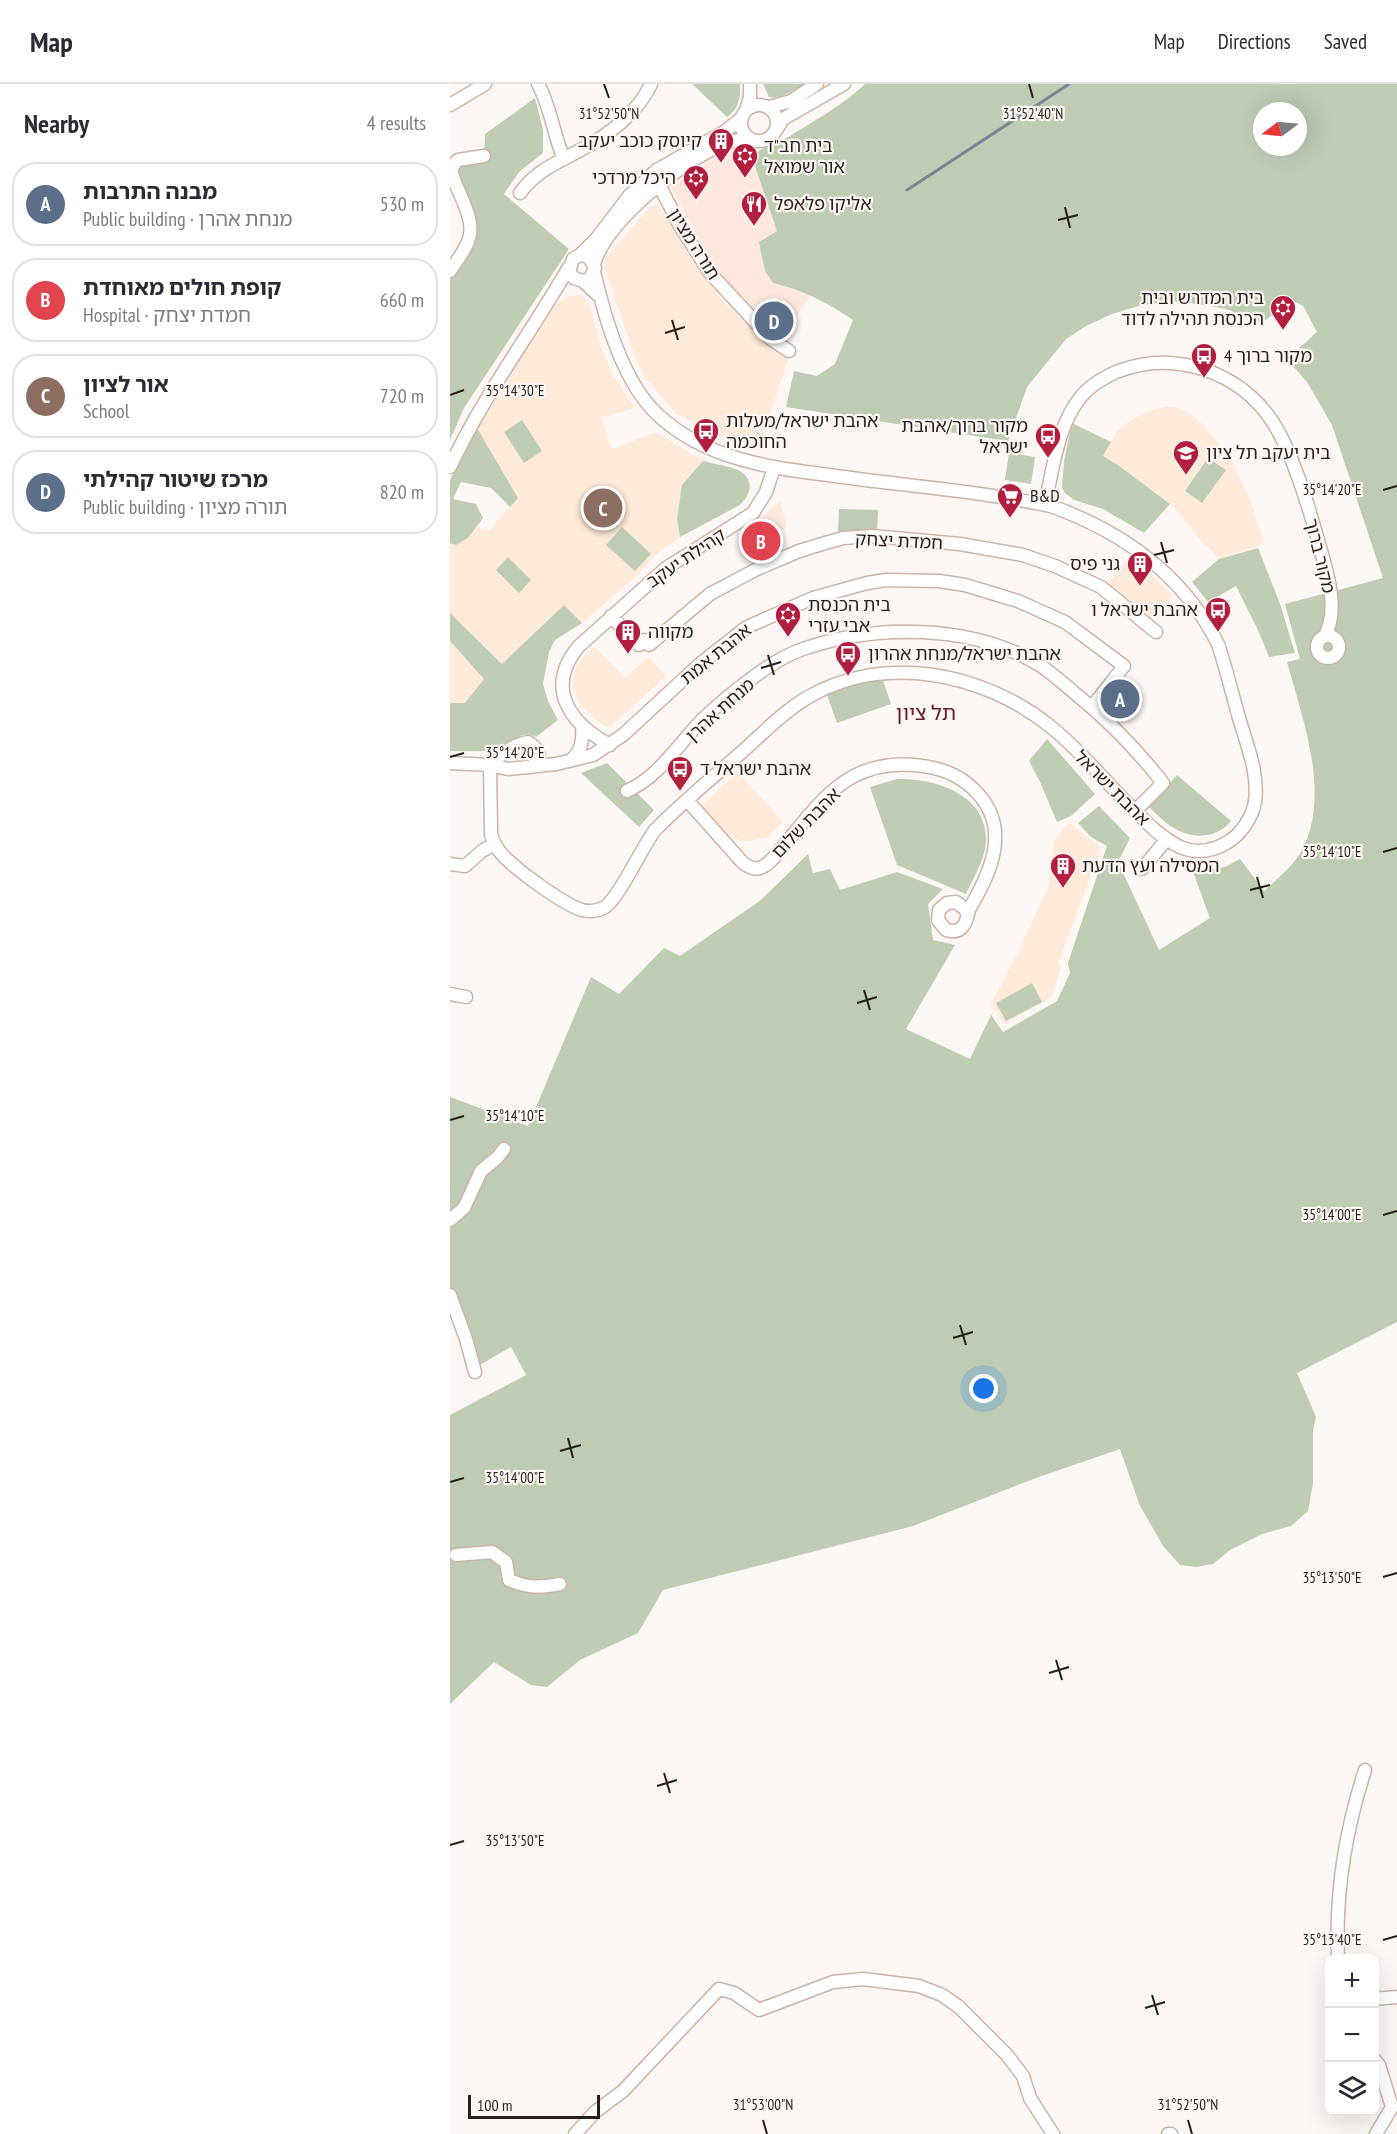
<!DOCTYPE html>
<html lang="en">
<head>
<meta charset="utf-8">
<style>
  body { margin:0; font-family:"PT Sans Narrow","Noto Sans Hebrew",sans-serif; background:#f2f2f3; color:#2b2b33 }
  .controls { position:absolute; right:18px; bottom:18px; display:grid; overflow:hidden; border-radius:12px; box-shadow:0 6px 24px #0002 }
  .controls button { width:54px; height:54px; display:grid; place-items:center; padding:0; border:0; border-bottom:2px solid #e1e1e2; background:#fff; color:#2b2b33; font:30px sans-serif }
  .compass { position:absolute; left:803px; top:18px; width:54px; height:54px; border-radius:50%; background:#fff; box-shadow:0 6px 24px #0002; rotate:254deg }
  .scale { position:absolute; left:18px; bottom:15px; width:132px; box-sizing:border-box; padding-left:6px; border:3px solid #271e1a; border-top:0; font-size:16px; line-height:21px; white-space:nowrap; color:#271e1a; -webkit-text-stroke:4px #fcf6f4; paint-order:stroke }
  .you { position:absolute; left:534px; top:1305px; width:21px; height:21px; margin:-15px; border:4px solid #fff; border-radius:50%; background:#1a73e8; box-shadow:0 0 0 9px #1a73e833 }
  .badge { display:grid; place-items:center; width:39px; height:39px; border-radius:50%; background:#0b8043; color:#fff; font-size:20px; font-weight:700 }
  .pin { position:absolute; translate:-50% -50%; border:3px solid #fff; box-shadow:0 2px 6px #0006 }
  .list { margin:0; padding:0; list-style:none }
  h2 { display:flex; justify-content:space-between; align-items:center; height:78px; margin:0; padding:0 24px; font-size:26px }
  h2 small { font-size:20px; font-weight:400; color:#7c7c81 }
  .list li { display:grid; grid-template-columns:39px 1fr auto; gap:18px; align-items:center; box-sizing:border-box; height:84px; margin:0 12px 12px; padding:0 12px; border:2px solid #e1e1e2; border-radius:24px }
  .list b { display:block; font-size:22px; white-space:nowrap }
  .list p { margin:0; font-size:20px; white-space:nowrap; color:#7c7c81 }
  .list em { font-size:20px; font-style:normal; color:#7c7c81 }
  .icon { flex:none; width:33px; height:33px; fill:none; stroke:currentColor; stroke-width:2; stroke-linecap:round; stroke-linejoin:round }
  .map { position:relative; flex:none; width:947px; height:2050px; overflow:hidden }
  header { display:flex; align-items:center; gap:36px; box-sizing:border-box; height:84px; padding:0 30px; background:#fff; border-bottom:2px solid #e1e1e2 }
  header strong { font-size:28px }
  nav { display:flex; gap:33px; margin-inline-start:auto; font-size:21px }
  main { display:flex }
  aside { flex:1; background:#fff }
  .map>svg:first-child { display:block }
</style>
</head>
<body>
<header>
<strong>Map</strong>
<nav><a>Map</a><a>Directions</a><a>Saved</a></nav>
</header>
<main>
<aside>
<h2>Nearby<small>4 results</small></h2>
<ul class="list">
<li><span class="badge" style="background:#5c6f8a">A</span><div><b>מבנה התרבות</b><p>Public building · מנחת אהרן</p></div><em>530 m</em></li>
<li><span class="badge" style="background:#e0444e">B</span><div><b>קופת חולים מאוחדת</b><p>Hospital · חמדת יצחק</p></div><em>660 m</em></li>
<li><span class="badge" style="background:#8d6e63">C</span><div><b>אור לציון</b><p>School</p></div><em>720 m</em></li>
<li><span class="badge" style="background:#5c6f8a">D</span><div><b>מרכז שיטור קהילתי</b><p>Public building · תורה מציון</p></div><em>820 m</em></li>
</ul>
</aside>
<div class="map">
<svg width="947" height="2050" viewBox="0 0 947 2050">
  <rect width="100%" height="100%" fill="#fcf6f4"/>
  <path fill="#fde8e0" d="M 281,64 L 297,73 L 327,72 L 360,166 L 360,213 L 345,234 L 330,247 L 303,227 L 268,189 L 220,102 Z
    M 330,418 L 337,442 L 329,449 L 326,458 L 325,468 L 307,472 L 304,462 L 306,446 L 310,437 L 320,425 Z"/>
  <path fill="#fdead9" d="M 207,120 L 220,138 L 237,168 L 270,214 L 318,261 L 338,275 L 309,364 L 266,351 L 227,330 L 197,296 L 186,276 L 157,192 L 154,176 L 200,123 Z
    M 128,211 L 132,211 L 139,219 L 153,269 L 163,291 L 185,324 L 152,334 L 161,366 L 206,348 L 253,377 L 232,401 L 227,435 L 230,453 L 206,470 L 184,494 L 132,539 L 114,521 L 53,580 L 0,529 L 0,459 L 6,461 L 18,454 L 26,444 L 39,446 L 68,414 L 27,344 L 107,219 L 117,213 Z
    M 715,323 L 728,324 L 739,329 L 752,340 L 772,364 L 784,381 L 801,418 L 814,460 L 770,474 L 751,457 L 723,422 L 668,381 L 653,372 L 668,346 L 680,337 L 696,328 Z
    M 681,473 L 723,512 L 699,539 L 657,500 Z
    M 0,557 L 34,595 L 15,619 L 0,619 Z
    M 144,562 L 175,594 L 198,573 L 216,592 L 160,643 L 153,641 L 139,630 L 128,617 L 123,602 L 126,582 Z
    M 287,687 L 333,738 L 318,753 L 300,757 L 292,757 L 281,752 L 272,746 L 252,722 Z
    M 619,738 L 651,764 L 608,879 L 611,884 L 601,914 L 554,940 L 541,920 L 568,869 L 598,804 L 604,757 Z"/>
  <path fill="#beccb4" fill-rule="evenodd" d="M 242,0 L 290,0 C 291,12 288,27 277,33 Z
    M 313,0 L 356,0 L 329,14 L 319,13 Z
    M 415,0 L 947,0 L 947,1238 L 847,1289 L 866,1333 L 863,1346 L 863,1399 L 858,1427 L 841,1442 L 812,1450 L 780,1466 L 763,1480 L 746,1483 L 730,1481 L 713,1462 L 690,1422 L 670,1365 L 586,1394 L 463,1442 L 213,1506 L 188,1549 L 130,1576 L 97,1603 L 81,1601 L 44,1578 L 0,1620 L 0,1331 L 76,1291 L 61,1263 L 28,1282 L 0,1228 L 0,1013 L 78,1042 L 141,893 L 169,910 L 214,864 L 230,872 L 311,816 L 358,770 L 363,789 L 380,785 L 390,806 L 447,788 L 493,805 L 478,820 L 483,856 L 505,861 L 456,945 L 520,975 L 541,931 L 553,948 L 607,917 L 620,889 L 618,879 L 657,762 L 641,753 L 628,739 L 649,722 L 680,754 L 668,778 L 709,866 L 760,834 L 743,788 L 775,783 L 790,775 L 814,807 C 828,794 846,780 854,762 C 880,707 852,633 837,578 L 850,575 L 835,520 L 933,494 L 882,341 L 857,298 L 837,275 L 867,248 L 853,222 L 841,216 L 812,239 L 779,226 L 756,221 L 720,217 L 689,222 L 662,230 L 636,242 L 616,255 L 577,303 L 558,357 L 336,323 L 344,287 L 367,292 L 385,280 L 403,236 C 378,219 353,206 323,199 L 315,187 L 309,158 L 327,147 L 302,73 C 317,58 322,62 338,53 C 364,37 393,21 415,0 ZM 812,27 L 848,27 L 848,63 L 812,63 Z
    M 85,14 L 93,46 L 93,69 L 69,88 L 54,110 L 119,165 L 14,324 L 0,356 L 0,196 L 21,167 L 27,142 L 8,86 L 13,79 L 34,78 L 35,50 Z
    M 72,336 L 92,367 L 74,379 L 54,348 Z
    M 622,339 L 661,358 L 653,372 L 668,381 L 720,420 L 694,449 L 653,425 L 624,416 L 615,409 L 612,404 L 614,377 Z
    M 27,344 L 68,414 L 60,423 L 41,404 L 11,398 L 3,415 L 26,420 L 33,434 L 18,454 L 6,461 L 0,459 L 0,396 Z
    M 559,369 L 585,373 L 581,400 L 555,396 Z
    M 758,374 L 776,386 L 752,419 L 735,407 Z
    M 253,377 C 264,380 280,382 290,387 C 306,397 300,413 288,422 L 230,453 L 227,435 L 232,401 Z
    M 389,425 L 428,426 L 427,448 L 388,447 Z
    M 172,443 L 201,470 L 185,487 L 156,461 Z
    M 808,464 L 829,517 L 845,569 L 819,573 L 807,544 L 786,502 L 758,518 L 742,498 L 769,475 Z
    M 58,473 L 81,496 L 69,509 L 46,486 Z
    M 114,521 L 132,539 L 105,556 L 99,568 L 93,600 L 98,617 L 108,636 L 86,653 C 73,645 64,658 52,663 C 36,669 17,667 0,667 L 0,619 L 15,619 L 34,595 L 0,557 L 0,529 L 52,580 Z
    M 431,591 L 441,620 L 387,639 L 377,611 Z
    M 597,655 L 645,710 L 621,732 L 607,738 L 590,698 L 579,677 Z
    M 157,679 L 204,726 L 189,743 L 131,689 Z
    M 727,691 L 781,737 C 775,744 770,747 762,750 C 735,757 717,741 699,723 Z
    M 447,695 C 482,694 534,708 536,753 C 537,772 524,793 516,810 L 447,781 L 420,703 Z
    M 582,899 L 592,918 L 556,937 L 546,919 Z"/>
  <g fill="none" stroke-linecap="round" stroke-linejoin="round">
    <path stroke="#7b8495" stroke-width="3" d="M 457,106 L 619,0"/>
    <g stroke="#ccb3a8" stroke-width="15">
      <path id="minor" d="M 88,0 C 101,23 103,50 114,75
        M291 39a18 18 0 1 1 36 0a18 18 0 1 1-36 0Z
        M 0,21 L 35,0
        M 319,23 L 341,17 L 367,0
        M 296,26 L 300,13 L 300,0
        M 327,45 L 332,36 L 338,32 L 394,0
        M 203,89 L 229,140 L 260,189 L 321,255 L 339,267
        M 70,109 C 86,86 111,77 134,64 C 160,50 189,27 201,0
        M 130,171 L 147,154 L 179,112 L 207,86 L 274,48 L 292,34
        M 144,180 C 157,136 232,77 274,60 C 283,56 292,56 301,55
        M 0,187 C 23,154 27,148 10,110 C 6,101 2,93 1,84 L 8,76 L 34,72
        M 133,197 L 140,195 L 145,184 L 139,173 L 130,171 L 123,175 L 119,188 L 124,194 L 133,197 L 151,214
        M 0,383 C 33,312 80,251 119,183
        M 595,421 C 603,385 607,343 630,314 C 639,302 653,294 666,288 C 723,265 789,287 822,337 C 842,367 858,421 868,456 C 876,486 890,523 875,552
        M 161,532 L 189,561 L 194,556 L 199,561 L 260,510 L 307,485 L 349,467 L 372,460 L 393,454 L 422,452 L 510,460 L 573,471 L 605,482 L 651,503 L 706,548
        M867 563a11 11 0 1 1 22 0a11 11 0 1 1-22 0Z
        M 160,661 C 119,639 95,604 128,563 L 216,484 L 303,429 L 316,408 L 324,384
        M 120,677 C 132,667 133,657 132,641
        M 0,679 L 40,681 L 58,685 L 106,680 L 143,671 L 173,651 L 250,580 L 297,543 L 363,514 L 417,499 L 436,496 L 489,497 L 515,501 L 568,517 L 615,538 L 674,582 L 642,623
        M 81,683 C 93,672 90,666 78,658 C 62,661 52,670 40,681 L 41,751 C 43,757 46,763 50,768 C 62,783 114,821 132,826 C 140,828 148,827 155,823 C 169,814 192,763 205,746 C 233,718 263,693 293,667 C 313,649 332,629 355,615 C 432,568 533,588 601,643 C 630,666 655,697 681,723 C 696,738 710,753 730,763 C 746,770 763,767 778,758 C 791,750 802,734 805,718 C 809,690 797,661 789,634 C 782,609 776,584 768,560 C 733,490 673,448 601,422 C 538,409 472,403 408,395 C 338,385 263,382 208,331 C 173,299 155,234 144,188
        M 177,707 C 209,693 229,659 253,635 C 263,626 273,616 284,608 C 304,592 329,573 353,565 C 426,540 520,540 588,580 C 602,589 614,600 627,611 C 659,637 688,667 713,699 L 685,727
        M 237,716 L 293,779 C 298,782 303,786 310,784 C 320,781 329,767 336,759 C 356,735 376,707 404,692 C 429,679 457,678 484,684 C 518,692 548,721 545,758 C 544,780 532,803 521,822 C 517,828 518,837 513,842 C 509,848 503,848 496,846 L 488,836 L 489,826 L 497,819 L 506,818 L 515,825 L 517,829
        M 0,780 L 15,782 L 32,767 L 44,760
        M 692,785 L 717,755
        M 0,910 L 16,913
        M 0,1136 L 14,1124 L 31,1087 L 48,1073 L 54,1065
        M 0,1211 L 16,1255 L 25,1288
        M 6,1471 L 42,1468 L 56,1478 L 59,1496 C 78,1504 89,1504 110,1500
        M 888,1874 C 885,1810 895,1748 915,1686
        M 924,1915 L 947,1913
        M 924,1975 L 929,1981 L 942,2023 L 926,2050
        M 125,2050 L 145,2028 L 173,2007 L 269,1905 L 284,1909 L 309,1926 L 383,1898 L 413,1895 L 469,1902 L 492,1911 L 509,1923 L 557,1971 L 573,1992 L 580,2014 L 603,2050
        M 718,2050 L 721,2050"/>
    </g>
    <use href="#minor" stroke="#fff" stroke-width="12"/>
  </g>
  <path fill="none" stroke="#271e1a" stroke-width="2" d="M 154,0 L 159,14M 579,0 L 583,14M 615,123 L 620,144M 608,136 L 628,131M 222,236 L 228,256M 215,249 L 235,243M 0,311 L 14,306M 933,406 L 947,402M 711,458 L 717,479M 704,471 L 724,466M 318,571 L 324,591M 311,584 L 331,578M 0,673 L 14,669M 933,768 L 947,764M 807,793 L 813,814M 800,806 L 820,801M 414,906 L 420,926M 407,919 L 427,913M 0,1036 L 14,1032M 933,1131 L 947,1127M 510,1241 L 516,1261M 503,1254 L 523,1248M 118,1354 L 123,1374M 110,1367 L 131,1361M 0,1398 L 14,1394M 933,1493 L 947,1489M 606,1576 L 612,1596M 599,1589 L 619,1583M 214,1689 L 220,1709M 207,1702 L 227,1696M 0,1761 L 14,1757M 933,1856 L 947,1852M 702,1911 L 708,1931M 695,1924 L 715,1918M 313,2036 L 317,2050M 738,2036 L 742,2050"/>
  <defs>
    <g id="building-pin" transform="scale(1.35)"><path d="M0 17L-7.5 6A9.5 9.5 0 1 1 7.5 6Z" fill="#b11e40" stroke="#fcf6f4"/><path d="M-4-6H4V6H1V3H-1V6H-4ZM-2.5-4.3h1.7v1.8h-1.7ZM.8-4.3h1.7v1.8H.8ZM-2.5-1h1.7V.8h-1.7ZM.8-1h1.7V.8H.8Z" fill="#fff"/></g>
    <g id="synagogue-pin" transform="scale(1.35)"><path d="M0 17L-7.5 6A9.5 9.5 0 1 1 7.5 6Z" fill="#b11e40" stroke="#fcf6f4"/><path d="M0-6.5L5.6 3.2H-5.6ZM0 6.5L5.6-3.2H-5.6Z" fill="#fff"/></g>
    <g id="restaurant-pin" transform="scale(1.35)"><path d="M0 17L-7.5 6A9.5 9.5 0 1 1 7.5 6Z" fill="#b11e40" stroke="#fcf6f4"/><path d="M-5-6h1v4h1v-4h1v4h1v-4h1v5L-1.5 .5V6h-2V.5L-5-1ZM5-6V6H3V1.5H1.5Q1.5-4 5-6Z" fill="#fff"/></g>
    <g id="bus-pin" transform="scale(1.35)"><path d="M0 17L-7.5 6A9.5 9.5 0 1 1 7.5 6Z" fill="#b11e40" stroke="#fcf6f4"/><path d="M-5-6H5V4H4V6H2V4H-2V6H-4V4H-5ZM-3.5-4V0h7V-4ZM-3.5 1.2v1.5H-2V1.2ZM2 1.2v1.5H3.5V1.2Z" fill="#fff"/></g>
    <g id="school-pin" transform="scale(1.35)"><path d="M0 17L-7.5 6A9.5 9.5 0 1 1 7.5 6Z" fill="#b11e40" stroke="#fcf6f4"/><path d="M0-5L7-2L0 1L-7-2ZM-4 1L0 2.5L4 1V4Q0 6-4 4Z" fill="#fff"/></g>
    <g id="supermarket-pin" transform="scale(1.35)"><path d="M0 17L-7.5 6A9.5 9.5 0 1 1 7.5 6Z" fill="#b11e40" stroke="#fcf6f4"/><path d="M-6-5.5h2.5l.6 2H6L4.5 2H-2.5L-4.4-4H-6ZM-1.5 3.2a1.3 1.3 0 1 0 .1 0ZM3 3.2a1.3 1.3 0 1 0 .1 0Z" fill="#fff"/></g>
  </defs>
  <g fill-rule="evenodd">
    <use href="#building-pin" x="271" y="57"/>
    <use href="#synagogue-pin" x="295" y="72"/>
    <use href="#synagogue-pin" x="246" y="94"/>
    <use href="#restaurant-pin" x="304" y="120"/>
    <use href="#synagogue-pin" x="833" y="224"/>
    <use href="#bus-pin" x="754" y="272"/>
    <use href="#bus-pin" x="256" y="347"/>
    <use href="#bus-pin" x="598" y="352"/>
    <use href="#school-pin" x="736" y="369"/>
    <use href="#supermarket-pin" x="560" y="412"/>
    <use href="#building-pin" x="690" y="480"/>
    <use href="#bus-pin" x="768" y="526"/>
    <use href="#synagogue-pin" x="338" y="531"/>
    <use href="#building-pin" x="178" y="548"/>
    <use href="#bus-pin" x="398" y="570"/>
    <use href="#bus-pin" x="230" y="685"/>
    <use href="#building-pin" x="613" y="782"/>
  </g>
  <g text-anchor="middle" stroke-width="4.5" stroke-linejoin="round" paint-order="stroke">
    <g font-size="18" fill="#271e1a" stroke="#fcf6f4" text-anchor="start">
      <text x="252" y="63" text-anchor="end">קיוסק כוכב יעקב</text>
      <text x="314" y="68">בית חב"ד<tspan x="314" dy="21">אור שמואל</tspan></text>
      <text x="226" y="100" text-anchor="end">היכל מרדכי</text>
      <text x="324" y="126">אליקו פלאפל</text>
      <text x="814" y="220" text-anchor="end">בית המדרש ובית<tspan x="814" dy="21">הכנסת תהילה לדוד</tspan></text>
      <text x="774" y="278">מקור ברוך 4</text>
      <text x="276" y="343">אהבת ישראל/מעלות<tspan x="276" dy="21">החוכמה</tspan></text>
      <text x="578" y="348" text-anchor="end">מקור ברוך/אהבת<tspan x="578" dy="21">ישראל</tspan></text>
      <text x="756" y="375">בית יעקב תל ציון</text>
      <text x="580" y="418">B&amp;D</text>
      <text x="670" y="486" text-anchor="end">גני פיס</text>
      <text x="358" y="527">בית הכנסת<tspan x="358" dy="21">אבי עזרי</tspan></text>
      <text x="748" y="532" text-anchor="end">אהבת ישראל ו</text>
      <text x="198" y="554">מקווה</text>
      <text x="418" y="576">אהבת ישראל/מנחת אהרון</text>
      <text x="250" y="691">אהבת ישראל ד</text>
      <text x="632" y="788">המסילה ועץ הדעת</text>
    </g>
    <g font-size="18" fill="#271e1a" stroke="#fcf6f4">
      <text transform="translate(244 160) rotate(58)" y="6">תורה מציון</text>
      <text transform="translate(449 457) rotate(3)" y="6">חמדת יצחק</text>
      <text transform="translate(870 472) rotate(76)" y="6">מקור ברוך</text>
      <text transform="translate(236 474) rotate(-34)" y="6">קהילת יעקב</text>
      <text transform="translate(266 570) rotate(-39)" y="6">אהבת אמת</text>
      <text transform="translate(270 626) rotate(-42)" y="6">מנחת אהרן</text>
      <text transform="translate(662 704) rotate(45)" y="6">אהבת ישראל</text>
      <text transform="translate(356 739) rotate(-46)" y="6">אהבת שלום</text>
    </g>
    <g font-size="21" fill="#651f2a" stroke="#fcf6f4">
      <text x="476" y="636">תל ציון</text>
    </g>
  </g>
  <g font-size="15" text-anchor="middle" fill="#271e1a" stroke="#fcf6f4" stroke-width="4.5" stroke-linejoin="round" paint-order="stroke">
    <text x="159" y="35">31°52'50"N</text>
    <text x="583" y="35">31°52'40"N</text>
    <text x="65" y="312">35°14'30"E</text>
    <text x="882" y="411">35°14'20"E</text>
    <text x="65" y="674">35°14'20"E</text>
    <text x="882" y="773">35°14'10"E</text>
    <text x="65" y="1037">35°14'10"E</text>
    <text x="882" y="1136">35°14'00"E</text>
    <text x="65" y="1399">35°14'00"E</text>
    <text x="882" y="1499">35°13'50"E</text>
    <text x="65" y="1762">35°13'50"E</text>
    <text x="882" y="1861">35°13'40"E</text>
    <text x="313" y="2026">31°53'00"N</text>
    <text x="738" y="2026">31°52'50"N</text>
  </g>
</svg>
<div class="controls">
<button>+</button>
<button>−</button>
<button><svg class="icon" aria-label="layers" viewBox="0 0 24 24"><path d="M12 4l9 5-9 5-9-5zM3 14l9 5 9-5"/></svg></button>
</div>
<svg class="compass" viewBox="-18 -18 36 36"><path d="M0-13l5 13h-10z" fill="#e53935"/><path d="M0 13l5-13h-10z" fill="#7c7c81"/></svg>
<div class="scale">100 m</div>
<div class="you"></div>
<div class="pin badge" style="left:670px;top:615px;background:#5c6f8a">A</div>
<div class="pin badge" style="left:311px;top:457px;background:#e0444e">B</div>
<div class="pin badge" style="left:153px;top:424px;background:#8d6e63">C</div>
<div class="pin badge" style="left:324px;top:237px;background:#5c6f8a">D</div>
</div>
</main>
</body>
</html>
